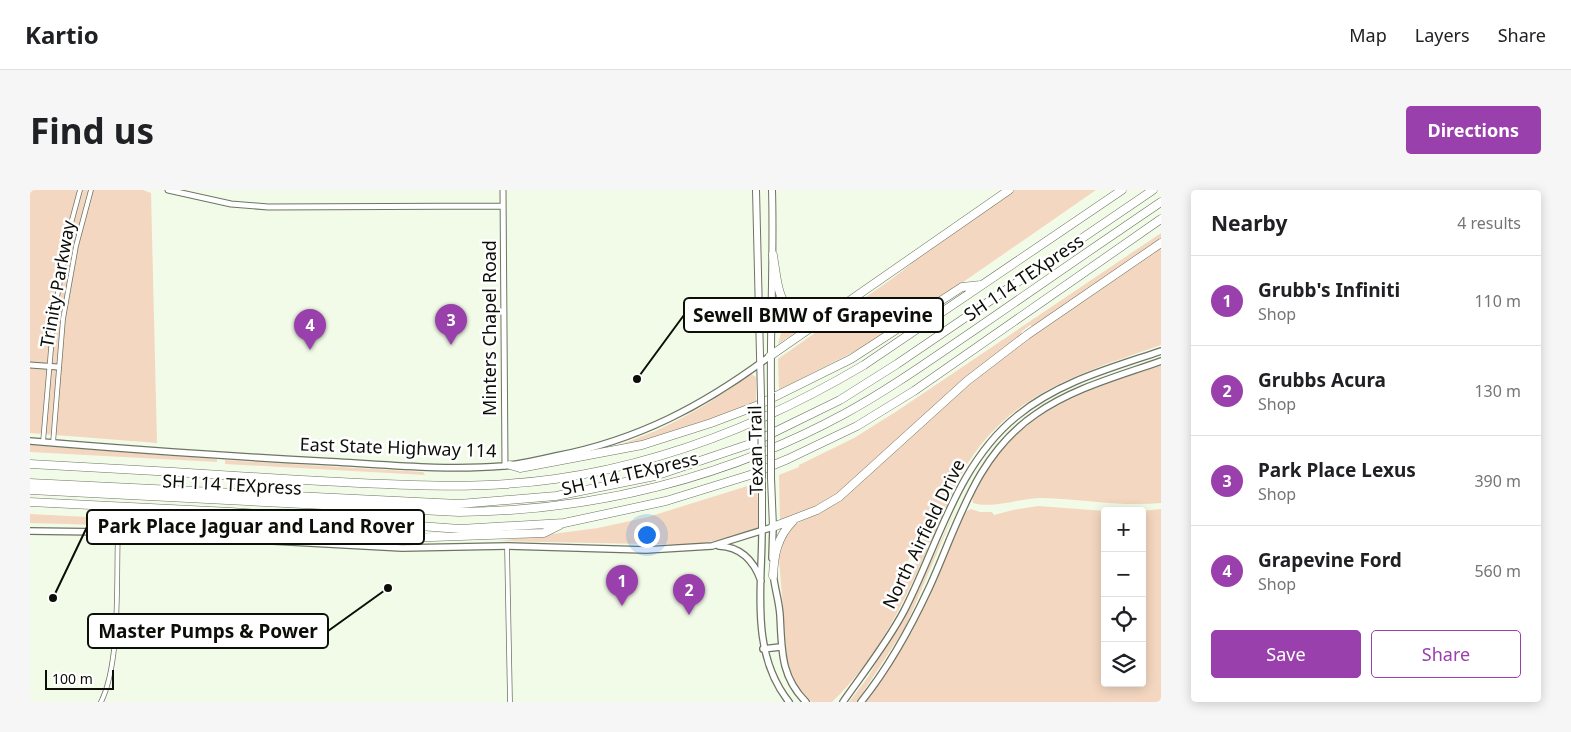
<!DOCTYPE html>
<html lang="en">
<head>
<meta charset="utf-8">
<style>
  body { margin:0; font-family:"Noto Sans",sans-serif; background:#f6f6f6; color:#202124 }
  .controls { position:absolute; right:15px; bottom:15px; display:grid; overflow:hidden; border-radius:5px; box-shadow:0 2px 12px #0003 }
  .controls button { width:45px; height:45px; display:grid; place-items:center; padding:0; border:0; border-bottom:1px solid #e0e0e0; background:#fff; color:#202124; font:25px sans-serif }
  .scale { position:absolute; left:15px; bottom:12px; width:69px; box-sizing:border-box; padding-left:5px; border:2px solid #0c0e08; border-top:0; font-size:14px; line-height:18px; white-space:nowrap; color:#0c0e08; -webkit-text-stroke:4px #fff; paint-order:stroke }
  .you { position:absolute; left:616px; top:344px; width:18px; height:18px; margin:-12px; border:4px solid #fff; border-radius:50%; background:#1a73e8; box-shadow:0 0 0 8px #1a73e833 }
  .badge { display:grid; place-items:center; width:32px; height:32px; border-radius:50%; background:#9940ac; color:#fff; font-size:16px; font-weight:700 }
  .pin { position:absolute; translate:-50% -41px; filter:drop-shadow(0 1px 2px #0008) }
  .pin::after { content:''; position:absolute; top:26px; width:18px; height:15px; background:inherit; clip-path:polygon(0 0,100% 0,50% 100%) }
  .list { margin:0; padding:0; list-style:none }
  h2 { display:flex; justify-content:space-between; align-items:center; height:65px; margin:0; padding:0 20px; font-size:21px }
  h2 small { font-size:16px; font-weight:400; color:#757577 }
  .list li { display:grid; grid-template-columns:32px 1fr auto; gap:15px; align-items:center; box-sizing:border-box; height:90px; padding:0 20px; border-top:1px solid #e0e0e0 }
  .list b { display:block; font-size:19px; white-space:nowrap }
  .list p { margin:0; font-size:16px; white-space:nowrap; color:#757577 }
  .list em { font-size:16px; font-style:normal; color:#757577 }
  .actions { display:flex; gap:10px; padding:15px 20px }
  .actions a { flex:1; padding:11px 0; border:1px solid #9940ac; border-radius:5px; text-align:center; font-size:18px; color:#9940ac }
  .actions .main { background:#9940ac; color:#fff }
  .icon { flex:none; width:28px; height:28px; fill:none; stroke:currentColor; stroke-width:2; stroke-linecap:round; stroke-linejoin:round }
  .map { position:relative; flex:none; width:1131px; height:512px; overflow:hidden; border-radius:5px }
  header { display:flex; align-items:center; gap:30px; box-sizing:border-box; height:70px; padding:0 25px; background:#fff; border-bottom:1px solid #e0e0e0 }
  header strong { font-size:24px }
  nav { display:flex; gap:28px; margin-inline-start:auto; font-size:18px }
  .intro { display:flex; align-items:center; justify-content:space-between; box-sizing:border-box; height:120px; padding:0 30px }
  h1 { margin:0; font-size:35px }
  .button { padding:12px 22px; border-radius:5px; background:#9940ac; color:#fff; font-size:18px; font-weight:700 }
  main { display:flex; gap:30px; padding:0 30px }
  aside { flex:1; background:#fff; border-radius:5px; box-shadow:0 2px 12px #0003 }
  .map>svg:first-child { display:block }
</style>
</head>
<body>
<header>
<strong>Kartio</strong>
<nav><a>Map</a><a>Layers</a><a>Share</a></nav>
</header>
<div class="intro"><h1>Find us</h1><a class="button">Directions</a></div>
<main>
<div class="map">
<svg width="1131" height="512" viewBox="0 0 1131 512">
  <rect width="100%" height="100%" fill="#f2fbe7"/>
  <path fill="#f4d7c0" d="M 0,0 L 113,0 L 121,3 L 127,253 L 0,243 Z
    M 982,0 L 1066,0 L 887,124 L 843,152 L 749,200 L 748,169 L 863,88 L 881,74 L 879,70 Z
    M 1131,43 L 1131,50 L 1004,137 L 1000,135 L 991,142 L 993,145 L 937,188 L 803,307 L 789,315 L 750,332 L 749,285 L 769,277 L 769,275 L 824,248 L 867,221 Z
    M 1131,57 L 1131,155 C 1051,183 976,204 932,283 C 920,305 911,330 901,353 L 893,351 L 888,353 L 885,360 L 882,360 L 878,371 L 884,375 L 891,359 L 898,358 C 874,413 846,471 802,512 L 782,512 L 773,504 L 764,492 L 757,469 L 749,369 L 755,345 L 761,337 L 784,324 L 979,162 Z
    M 747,112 L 771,126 L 787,128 L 748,154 L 754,132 Z
    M 1131,175 L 1131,313 C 1091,317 1052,309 1012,308 C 989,308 964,319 943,313 C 940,302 951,288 957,279 C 1001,215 1062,199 1131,175 Z
    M 721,184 L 726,187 L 726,211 C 682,231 636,246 589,257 L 588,255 C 638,239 680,214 721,184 Z
    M 0,255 L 187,269 L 187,272 L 0,262 Z
    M 195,270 L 393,282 L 395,285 L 195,274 Z
    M 727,293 L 729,337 L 697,348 L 665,355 L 468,351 L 568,338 L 618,327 Z
    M 927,316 L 875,438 L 830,507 L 826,512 L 819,512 L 838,487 L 887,402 Z
    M 1008,316 L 1075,321 L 1075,493 L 1112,493 L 1112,321 L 1131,319 L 1131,512 L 834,512 C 881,456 906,388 935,322 L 941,319 L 950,322 L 962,322 L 964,325 L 983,320 Z
    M 0,324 L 214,335 L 214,339 L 0,333 Z"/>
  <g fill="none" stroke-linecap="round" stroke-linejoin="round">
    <g stroke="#6d7563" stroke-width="5.5">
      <path id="minor" d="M 13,252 L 24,124 L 39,41 L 50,0
        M 23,253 L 33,129 L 46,56 L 61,0
        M 477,356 L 480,512
        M 71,512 C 91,472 86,389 88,342"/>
    </g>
    <g stroke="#6d7563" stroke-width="7">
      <path id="tertiary" d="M 138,0 L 201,14 L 238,17 L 473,16
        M 473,0 L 475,276
        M 0,175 L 28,177"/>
    </g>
    <g stroke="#6d7563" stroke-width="8">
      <path id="secondary" d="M 0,251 C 96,259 192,266 288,271 C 350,274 412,281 473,276 C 491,274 509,270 526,266 C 608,250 673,216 740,166
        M 732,340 C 732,399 720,463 759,512
        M 0,341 L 73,342 L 372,358 L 477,356 L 616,360 L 682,356 L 743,337 L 742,368
        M 689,356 C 711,357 724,371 731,391
        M 743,382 C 744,396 749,410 750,425 C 752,459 750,486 776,512
        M 733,459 L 750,457
        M 813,512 C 834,482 857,453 874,421 C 908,355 927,274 987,226 C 1028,192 1081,178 1131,161
        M 831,512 C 859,477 880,439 899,398 C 928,335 945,265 1006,224 C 1043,198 1089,186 1131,171"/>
    </g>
    <g stroke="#6d7563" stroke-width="8">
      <path id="primary" d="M 726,0 L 731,207
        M 741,203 C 740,135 744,68 742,0
        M 741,288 L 743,337
        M 732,292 L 732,340"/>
    </g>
    <g stroke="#6d7563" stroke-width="9">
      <path id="motorway" d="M 743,65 C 750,111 749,131 803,121
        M 740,166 L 979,0
        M 0,274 C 90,279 181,284 271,290 C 356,294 440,301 525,289 C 636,273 738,232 834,175 L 1092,0
        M 480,275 L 490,278 L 612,255 L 681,233 L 726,216 L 821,169 L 932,97 L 951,95
        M 0,293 L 429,314 L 526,306 L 625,286 L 720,254 L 810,210 L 867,174 L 1123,0
        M 0,300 L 429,322 C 563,321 696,288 814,224 C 860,199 903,168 946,139 C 1008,96 1069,54 1131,12
        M 0,312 L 201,322 L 430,339 L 534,333 L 636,311 L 720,285 L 758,269 L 827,236 L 884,201 L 1131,29
        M 743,337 L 787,320 L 809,307 L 937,191 L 997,145 L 1131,53
        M 73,342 L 82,337 L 374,348 L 514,343 L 530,335
        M 743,386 C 744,365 747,347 763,331"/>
    </g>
    <use href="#minor" stroke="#fff" stroke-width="4"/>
    <use href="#tertiary" stroke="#fff" stroke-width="5"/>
    <use href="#secondary" stroke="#fff" stroke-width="5.5"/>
    <use href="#primary" stroke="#fff" stroke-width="6"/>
    <use href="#motorway" stroke="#fff" stroke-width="8"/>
    <g stroke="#6d7563" stroke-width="8" stroke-linecap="butt">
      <path id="primary-bridge" d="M 741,203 L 741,288
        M 731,207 L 732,292"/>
    </g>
    <use href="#primary-bridge" stroke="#fff" stroke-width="6"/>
  </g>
  <g text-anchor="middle" stroke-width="5" stroke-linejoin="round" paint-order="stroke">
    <g font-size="18" fill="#0c0e08" stroke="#fff">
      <text transform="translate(994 88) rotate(-34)" y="6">SH 114 TEXpress</text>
      <text transform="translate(28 94) rotate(-80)" y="6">Trinity Parkway</text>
      <text transform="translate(460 138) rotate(-90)" y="6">Minters Chapel Road</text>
      <text transform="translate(368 258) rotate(2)" y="6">East State Highway 114</text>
      <text transform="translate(726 260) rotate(-91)" y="6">Texan Trail</text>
      <text transform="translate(600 284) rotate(-13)" y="6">SH 114 TEXpress</text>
      <text transform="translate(202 295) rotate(3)" y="6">SH 114 TEXpress</text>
      <text transform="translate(894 344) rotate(-64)" y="6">North Airfield Drive</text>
    </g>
  </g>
  <path fill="none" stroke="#0c0e08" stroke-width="2" d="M607 189L654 125M23 408L57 337M358 398L298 441"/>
  <g fill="#0c0e08" stroke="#fff" stroke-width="2">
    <circle cx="607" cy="189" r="5"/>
    <circle cx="23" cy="408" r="5"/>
    <circle cx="358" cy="398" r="5"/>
  </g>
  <g fill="#fff" stroke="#0c0e08" stroke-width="2">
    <rect x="654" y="108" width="259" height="34" rx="5"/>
    <rect x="57" y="320" width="337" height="34" rx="5"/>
    <rect x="58" y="424" width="240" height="34" rx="5"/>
  </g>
  <g font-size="19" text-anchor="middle" font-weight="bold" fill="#0c0e08">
    <text x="783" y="132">Sewell BMW of Grapevine</text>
    <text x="226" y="343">Park Place Jaguar and Land Rover</text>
    <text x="178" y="448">Master Pumps &amp; Power</text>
  </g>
</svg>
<div class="controls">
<button>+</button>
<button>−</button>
<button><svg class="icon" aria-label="locate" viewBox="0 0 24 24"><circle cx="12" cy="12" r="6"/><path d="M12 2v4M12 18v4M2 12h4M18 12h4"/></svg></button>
<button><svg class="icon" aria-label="layers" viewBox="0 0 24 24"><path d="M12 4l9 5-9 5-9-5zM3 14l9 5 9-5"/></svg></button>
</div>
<div class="scale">100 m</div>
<div class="you"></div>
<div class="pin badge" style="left:592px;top:416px">1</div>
<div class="pin badge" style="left:659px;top:425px">2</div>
<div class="pin badge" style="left:421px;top:155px">3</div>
<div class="pin badge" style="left:280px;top:160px">4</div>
</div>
<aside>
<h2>Nearby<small>4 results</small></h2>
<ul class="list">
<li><span class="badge">1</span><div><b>Grubb's Infiniti</b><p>Shop</p></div><em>110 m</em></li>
<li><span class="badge">2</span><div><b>Grubbs Acura</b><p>Shop</p></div><em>130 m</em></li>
<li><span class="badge">3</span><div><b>Park Place Lexus</b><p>Shop</p></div><em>390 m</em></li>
<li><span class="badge">4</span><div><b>Grapevine Ford</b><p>Shop</p></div><em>560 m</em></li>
</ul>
<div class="actions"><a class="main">Save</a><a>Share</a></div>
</aside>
</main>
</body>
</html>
